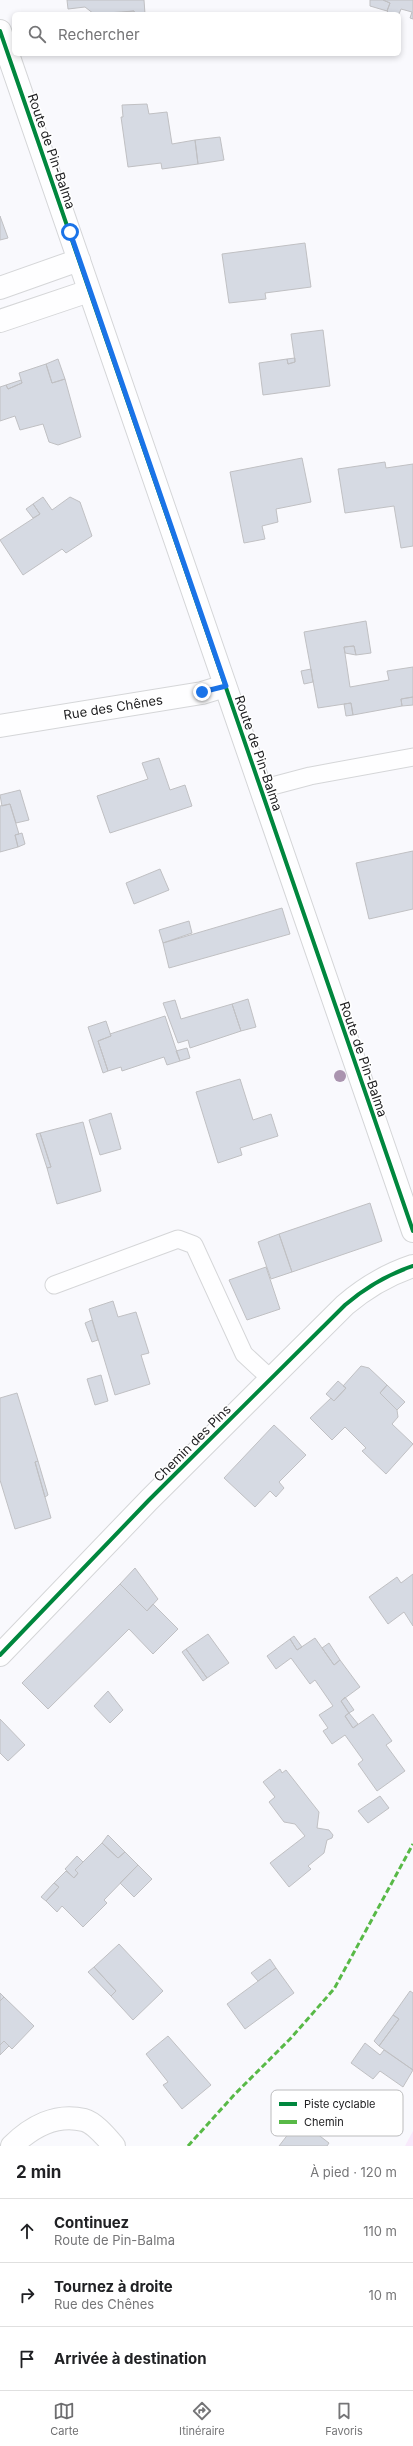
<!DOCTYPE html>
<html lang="fr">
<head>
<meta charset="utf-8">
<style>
  body { margin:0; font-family:Inter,sans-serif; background:#f2f2f2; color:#202124 }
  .stop { position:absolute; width:12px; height:12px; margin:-9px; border:3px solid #1a73e8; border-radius:50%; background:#fff }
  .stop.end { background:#1a73e8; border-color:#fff; box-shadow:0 1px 4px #0008 }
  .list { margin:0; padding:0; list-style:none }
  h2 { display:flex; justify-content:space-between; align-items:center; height:52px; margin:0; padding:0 16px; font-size:17px }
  h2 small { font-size:13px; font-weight:400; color:#757577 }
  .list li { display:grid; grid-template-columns:26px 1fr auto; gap:12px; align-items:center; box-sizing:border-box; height:64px; padding:0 16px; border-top:1px solid #e0e0e0 }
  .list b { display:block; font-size:15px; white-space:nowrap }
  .list p { margin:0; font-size:13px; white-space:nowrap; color:#757577 }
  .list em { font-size:13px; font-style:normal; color:#757577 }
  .icon { flex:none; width:22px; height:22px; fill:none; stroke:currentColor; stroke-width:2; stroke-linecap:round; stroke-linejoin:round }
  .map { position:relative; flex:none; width:413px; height:2146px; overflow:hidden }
  .search { position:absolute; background:#fff; box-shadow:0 2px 6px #0003; left:12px; right:12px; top:12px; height:44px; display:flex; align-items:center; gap:10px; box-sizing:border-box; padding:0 14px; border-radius:6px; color:#757577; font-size:15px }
  .sheet { height:244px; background:#fff }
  nav { display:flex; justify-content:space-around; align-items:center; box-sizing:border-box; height:56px; border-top:1px solid #e0e0e0; background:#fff; font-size:11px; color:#757577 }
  nav a { display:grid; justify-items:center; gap:2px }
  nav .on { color:#6d6d6f }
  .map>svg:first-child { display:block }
</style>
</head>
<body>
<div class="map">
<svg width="413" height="2146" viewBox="0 0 413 2146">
  <rect width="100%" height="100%" fill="#f9f9fd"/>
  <path fill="#f8e9fb" d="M 413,2131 L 413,2146 L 405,2146 Z"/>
  <path fill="#d6dae3" stroke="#c0c0c3" d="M 67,0 L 144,0 L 145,14 L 135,14 L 134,11 L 94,14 L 85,7 L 68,9 Z
    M 370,0 L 383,0 L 390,3 L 387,11 L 370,6 Z
    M 383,0 L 413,0 L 413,19 L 410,18 L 412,12 L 401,9 L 399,14 L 390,14 L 387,11 L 390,3 Z
    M 134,11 L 135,14 L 109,14 Z
    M 147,104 L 149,114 L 167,112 L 172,144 L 195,140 L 198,164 L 162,169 L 161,163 L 128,167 L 121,117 L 123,117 L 122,105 Z
    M 220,137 L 224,160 L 198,164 L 195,140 Z
    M 0,216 L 8,238 L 0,240 Z
    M 305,243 L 311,287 L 265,293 L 266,299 L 229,303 L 222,254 Z
    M 323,330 L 330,386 L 263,395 L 259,363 L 287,359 L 288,364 L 295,362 L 291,334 Z
    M 295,358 L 295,362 L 288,364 L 287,359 Z
    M 58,359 L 65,379 L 52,383 L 46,364 Z
    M 46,364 L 52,383 L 65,379 L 81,437 L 58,445 L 49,442 L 43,424 L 20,430 L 15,416 L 0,421 L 0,387 L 6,385 L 8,389 L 22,383 L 19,373 Z
    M 21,380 L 22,383 L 8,389 L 6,385 Z
    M 302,458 L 311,502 L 276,509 L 278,522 L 262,526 L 265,539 L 244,543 L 230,472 Z
    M 385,462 L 386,468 L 413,464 L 413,546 L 401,548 L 394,506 L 345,513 L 338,469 Z
    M 43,497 L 52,510 L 70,497 L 80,502 L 92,536 L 66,553 L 62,549 L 23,575 L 0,540 L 40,514 L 33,504 Z
    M 33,504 L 40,514 L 33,518 L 26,509 Z
    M 366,621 L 371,653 L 356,655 L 354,646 L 344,647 L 350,687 L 389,680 L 387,671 L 413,667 L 413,697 L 401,699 L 402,706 L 353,715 L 351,703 L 318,708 L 304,632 Z
    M 354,646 L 356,655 L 345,653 L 344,647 Z
    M 311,669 L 313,682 L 304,684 L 301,671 Z
    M 413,697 L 413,705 L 402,706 L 401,699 Z
    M 351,703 L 353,715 L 346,716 L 344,704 Z
    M 159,758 L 170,790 L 185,785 L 192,806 L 110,833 L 97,796 L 148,779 L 142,763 Z
    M 20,790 L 29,820 L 16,823 L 10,804 L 2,806 L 0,795 Z
    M 10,804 L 19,834 L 15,835 L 18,847 L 0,852 L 0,806 Z
    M 22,833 L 25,844 L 18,847 L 15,835 Z
    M 413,851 L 413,909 L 369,919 L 356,863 Z
    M 160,869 L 169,890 L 134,904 L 126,883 Z
    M 282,908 L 290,934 L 169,968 L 163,943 Z
    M 189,921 L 192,933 L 163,943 L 159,930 Z
    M 248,999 L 256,1027 L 241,1031 L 232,1004 Z
    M 175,1000 L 181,1019 L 232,1004 L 241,1031 L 190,1048 L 188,1040 L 178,1043 L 163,1003 Z
    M 165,1016 L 180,1061 L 167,1065 L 164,1057 L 122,1071 L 121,1067 L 108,1071 L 98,1041 L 111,1036 L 110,1034 Z
    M 106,1021 L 111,1036 L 98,1041 L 108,1071 L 103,1073 L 88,1027 Z
    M 187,1048 L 190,1058 L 180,1061 L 176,1051 Z
    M 240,1079 L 253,1120 L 271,1114 L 278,1136 L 240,1148 L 242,1155 L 218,1163 L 196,1092 Z
    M 111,1113 L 121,1149 L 100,1155 L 89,1120 Z
    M 83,1122 L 101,1191 L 57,1204 L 47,1168 L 51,1167 L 40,1133 Z
    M 40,1133 L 51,1167 L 47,1168 L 36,1134 Z
    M 370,1203 L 382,1241 L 292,1272 L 279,1234 Z
    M 279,1234 L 292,1272 L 271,1279 L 258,1242 Z
    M 266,1267 L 280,1309 L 247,1320 L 229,1280 Z
    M 113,1301 L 118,1317 L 136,1312 L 149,1353 L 141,1355 L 150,1384 L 115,1395 L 89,1309 Z
    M 92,1320 L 98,1340 L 92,1342 L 85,1323 Z
    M 361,1366 L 369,1368 L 387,1385 L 380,1393 L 397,1410 L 398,1417 L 392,1424 L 413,1444 L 386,1474 L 362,1451 L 366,1448 L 345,1427 L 332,1440 L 310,1418 L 331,1398 L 334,1401 L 346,1388 L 343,1386 Z
    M 101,1375 L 108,1401 L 95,1405 L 87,1379 Z
    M 338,1381 L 346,1388 L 334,1401 L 326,1394 Z
    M 387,1385 L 405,1402 L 397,1410 L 380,1393 Z
    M 17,1393 L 38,1461 L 35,1462 L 51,1518 L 15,1529 L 0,1480 L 0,1398 Z
    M 274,1425 L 306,1455 L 279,1482 L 284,1488 L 276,1497 L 270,1491 L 255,1507 L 224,1478 Z
    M 38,1461 L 48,1495 L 45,1497 L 35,1462 Z
    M 135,1568 L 158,1599 L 147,1611 L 120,1584 Z
    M 413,1574 L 413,1626 L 404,1612 L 388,1624 L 369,1597 L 397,1577 L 401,1583 Z
    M 120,1584 L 147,1611 L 153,1604 L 178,1629 L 153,1654 L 129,1629 L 48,1709 L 22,1683 Z
    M 208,1634 L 229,1663 L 207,1678 L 186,1649 Z
    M 294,1636 L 302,1647 L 297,1650 L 290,1639 Z
    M 315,1638 L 334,1665 L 340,1660 L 360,1687 L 341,1701 L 349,1713 L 345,1716 L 353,1728 L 373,1714 L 392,1741 L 386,1745 L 405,1771 L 377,1791 L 358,1764 L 363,1760 L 345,1735 L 332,1744 L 323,1731 L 328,1728 L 319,1715 L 333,1706 L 315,1680 L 310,1684 L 291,1658 L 276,1669 L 267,1656 L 290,1639 L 297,1650 Z
    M 329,1643 L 340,1660 L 334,1665 L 322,1648 Z
    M 186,1649 L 207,1678 L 203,1681 L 182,1652 Z
    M 108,1691 L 123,1710 L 110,1723 L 94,1706 Z
    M 345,1697 L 354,1710 L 349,1713 L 341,1701 Z
    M 349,1713 L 358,1724 L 353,1728 L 345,1716 Z
    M 0,1719 L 25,1745 L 8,1761 L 0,1753 Z
    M 280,1769 L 282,1773 L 286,1770 L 319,1812 L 317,1828 L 329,1830 L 333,1835 L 332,1838 L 327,1840 L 324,1853 L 308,1866 L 311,1869 L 289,1887 L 270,1863 L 305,1836 L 295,1824 L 284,1822 L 269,1802 L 275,1797 L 263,1782 Z
    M 380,1796 L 389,1808 L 368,1823 L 358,1811 Z
    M 108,1835 L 125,1852 L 118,1858 L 102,1843 Z
    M 102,1843 L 118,1858 L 125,1852 L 138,1865 L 104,1900 L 107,1903 L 83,1927 L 62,1906 L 57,1912 L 46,1901 L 59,1887 L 54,1883 L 66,1871 L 74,1878 L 78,1873 L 75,1870 Z
    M 77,1856 L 83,1862 L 75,1870 L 78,1873 L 74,1878 L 65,1869 Z
    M 138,1865 L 152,1879 L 134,1897 L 120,1883 Z
    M 54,1883 L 59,1887 L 46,1901 L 41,1897 Z
    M 119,1944 L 163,1991 L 133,2020 L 111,1996 L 116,1991 L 94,1967 Z
    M 270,1959 L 276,1968 L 258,1981 L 251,1973 Z
    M 94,1967 L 116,1991 L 111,1996 L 88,1972 Z
    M 276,1968 L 294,1993 L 245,2029 L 227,2004 Z
    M 410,1991 L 413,1993 L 413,2070 L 379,2046 L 399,2019 L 393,2015 Z
    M 0,1993 L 4,1997 L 0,2001 Z
    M 4,1997 L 34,2026 L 12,2049 L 4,2041 L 0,2045 L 0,2001 Z
    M 393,2015 L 399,2019 L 379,2046 L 374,2041 Z
    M 168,2036 L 211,2085 L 182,2109 L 163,2085 L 168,2082 L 146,2054 Z
    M 4,2041 L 9,2046 L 0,2055 L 0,2045 Z
    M 365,2043 L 380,2055 L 384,2050 L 413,2070 L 403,2087 L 380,2071 L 373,2079 L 351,2063 Z
    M 299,2120 L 329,2143 L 327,2146 L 279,2146 Z"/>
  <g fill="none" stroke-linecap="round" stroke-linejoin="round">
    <g stroke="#d5d6d8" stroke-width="19">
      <path id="service" d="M 261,789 L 310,776 L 413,757
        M 54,1285 L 178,1239 L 194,1245 L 244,1354 L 270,1378"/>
    </g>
    <g stroke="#d5d6d8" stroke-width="24">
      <path id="minor" d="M 0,288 L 79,260
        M 0,321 L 89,291
        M 0,726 L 202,693 L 225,686
        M 0,1655 L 149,1500 L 345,1305 C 366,1287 386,1275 413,1266
        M 12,2146 C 31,2127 56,2113 84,2120 C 95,2123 107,2138 114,2146"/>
    </g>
    <g stroke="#d5d6d8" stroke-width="24">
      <path id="tertiary" d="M 0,31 L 413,1231"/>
    </g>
    <use href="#service" stroke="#fefeff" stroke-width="17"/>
    <use href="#minor" stroke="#fefeff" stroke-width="22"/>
    <use href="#tertiary" stroke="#fefeff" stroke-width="22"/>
    <path stroke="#58b947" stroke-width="3" stroke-dasharray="6 3" stroke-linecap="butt" d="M 188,2146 L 234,2095 L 290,2039 L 334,1989 L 413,1844"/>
    <g stroke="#fff" stroke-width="6">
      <path id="cycleway" d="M 0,31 L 413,1231
        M 0,1655 L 149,1500 L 345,1305 C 366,1287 386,1275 413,1266"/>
    </g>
    <use href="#cycleway" stroke="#00873e" stroke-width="4"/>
  </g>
  <circle fill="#aa94af" cx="340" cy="1076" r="6"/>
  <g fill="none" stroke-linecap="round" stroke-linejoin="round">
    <path stroke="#1a73e8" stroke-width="5" d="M 70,232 L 226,686 L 202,692"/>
  </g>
  <g text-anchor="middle" stroke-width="3" stroke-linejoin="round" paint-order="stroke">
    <g font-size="13" fill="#212123" stroke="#fff">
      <text transform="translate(52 151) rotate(71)" y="5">Route de Pin-Balma</text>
      <text transform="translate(113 707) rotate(-9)" y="5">Rue des Chênes</text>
      <text transform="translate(259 753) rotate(71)" y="5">Route de Pin-Balma</text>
      <text transform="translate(364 1059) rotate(71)" y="5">Route de Pin-Balma</text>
      <text transform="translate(192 1443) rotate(-45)" y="5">Chemin des Pins</text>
    </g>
  </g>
  <rect x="271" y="2090" width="132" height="46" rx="6" fill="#fff" stroke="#bcbcbd" stroke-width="1"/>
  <rect x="279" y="2102" width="18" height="4" fill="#00873e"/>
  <rect x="279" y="2120" width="18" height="4" fill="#58b947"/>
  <g font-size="11" fill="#212123">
    <text x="304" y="2108">Piste cyclable</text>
    <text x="304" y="2126">Chemin</text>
  </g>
</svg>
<div class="stop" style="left:70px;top:232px"></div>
<div class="stop end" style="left:202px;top:692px"></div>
<div class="search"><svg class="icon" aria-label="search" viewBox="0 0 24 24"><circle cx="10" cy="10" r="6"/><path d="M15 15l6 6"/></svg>Rechercher</div>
</div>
<section class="sheet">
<h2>2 min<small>À pied · 120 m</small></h2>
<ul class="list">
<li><svg class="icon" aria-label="ahead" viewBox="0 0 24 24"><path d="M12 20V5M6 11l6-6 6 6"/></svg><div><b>Continuez</b><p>Route de Pin-Balma</p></div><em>110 m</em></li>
<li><svg class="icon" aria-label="right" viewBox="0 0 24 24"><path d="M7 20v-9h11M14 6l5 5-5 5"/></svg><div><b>Tournez à droite</b><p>Rue des Chênes</p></div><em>10 m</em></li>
<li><svg class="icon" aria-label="arrive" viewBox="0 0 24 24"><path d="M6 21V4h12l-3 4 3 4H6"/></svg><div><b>Arrivée à destination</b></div></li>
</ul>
</section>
<nav>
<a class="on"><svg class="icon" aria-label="map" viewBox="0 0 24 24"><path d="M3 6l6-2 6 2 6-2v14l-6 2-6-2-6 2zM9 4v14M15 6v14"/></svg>Carte</a>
<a><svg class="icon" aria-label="directions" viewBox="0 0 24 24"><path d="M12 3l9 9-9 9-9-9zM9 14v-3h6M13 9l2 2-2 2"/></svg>Itinéraire</a>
<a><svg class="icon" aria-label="saved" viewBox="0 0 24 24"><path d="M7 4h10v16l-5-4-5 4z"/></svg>Favoris</a>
</nav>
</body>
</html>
